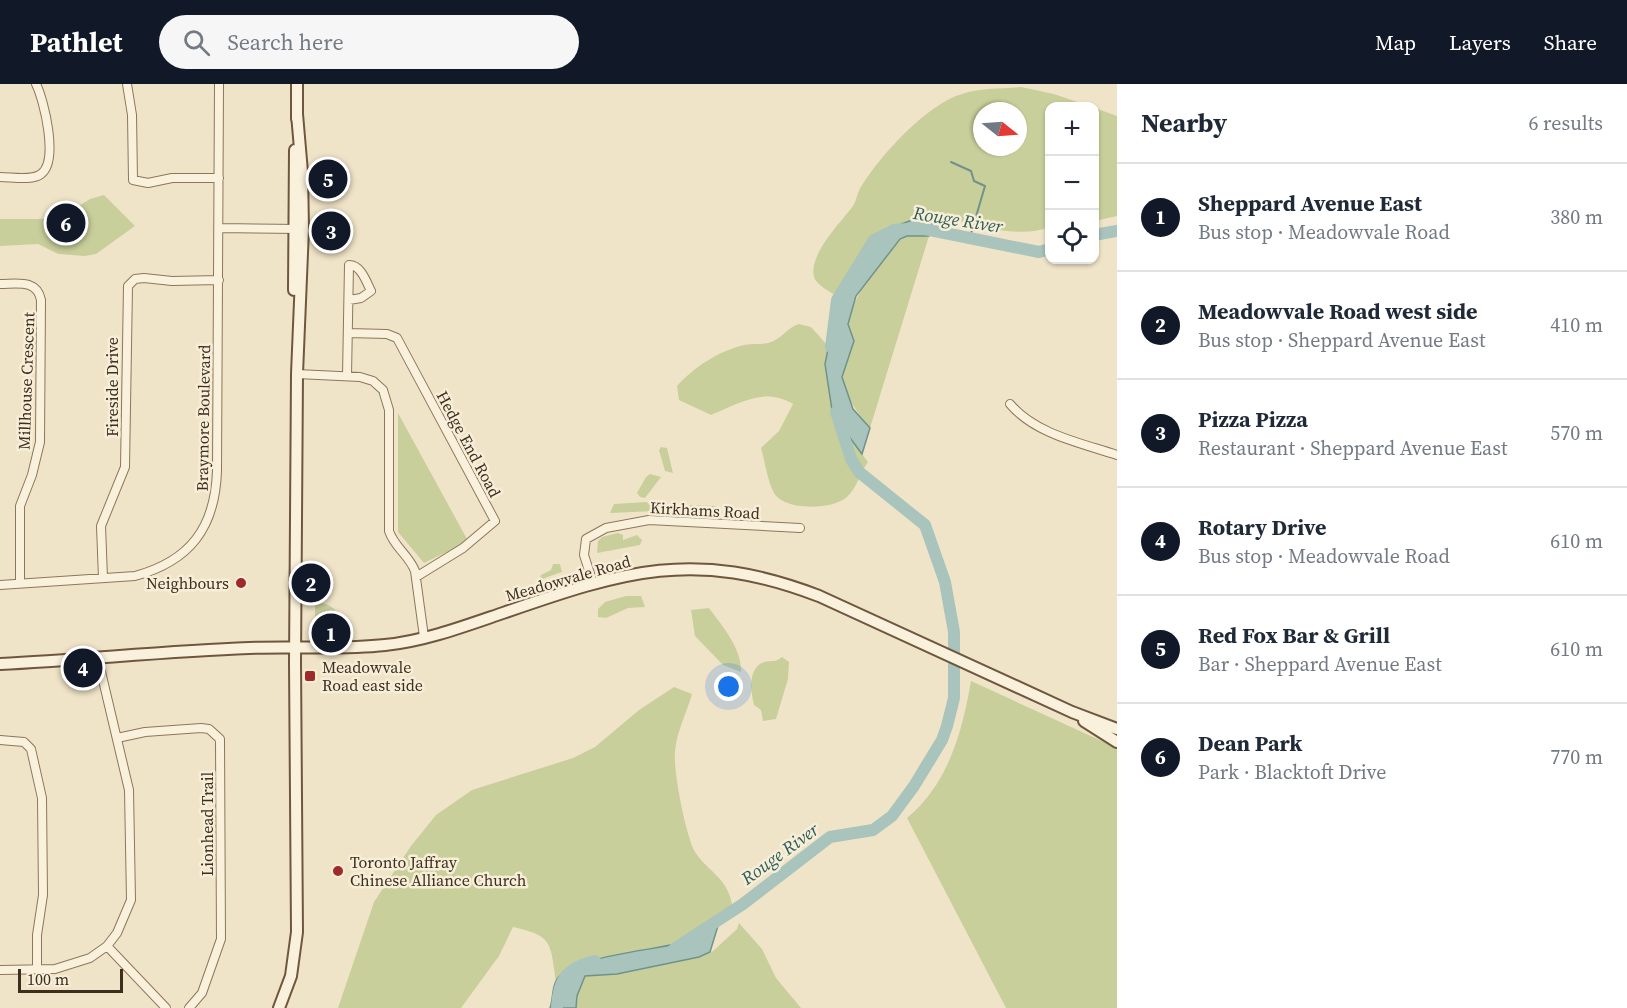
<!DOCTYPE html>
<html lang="en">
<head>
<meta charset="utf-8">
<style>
  body { margin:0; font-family:"Source Serif 4",serif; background:#f6f6f7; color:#1f2937 }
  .controls { position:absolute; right:18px; top:18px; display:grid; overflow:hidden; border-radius:12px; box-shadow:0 2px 4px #0004 }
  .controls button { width:54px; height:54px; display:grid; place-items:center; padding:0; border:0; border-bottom:2px solid #e0e1e3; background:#fff; color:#1f2937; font:30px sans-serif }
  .compass { position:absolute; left:973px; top:18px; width:54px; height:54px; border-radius:50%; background:#fff; box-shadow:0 2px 4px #0004; rotate:107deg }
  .scale { position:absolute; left:18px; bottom:15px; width:105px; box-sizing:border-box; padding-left:6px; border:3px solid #3d2e20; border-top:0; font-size:16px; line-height:21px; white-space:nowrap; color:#3d2e20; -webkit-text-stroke:4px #f7eed8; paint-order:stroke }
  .you { position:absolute; left:729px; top:603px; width:21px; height:21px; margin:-15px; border:4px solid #fff; border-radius:50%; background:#1a73e8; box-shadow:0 0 0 9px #1a73e833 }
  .badge { display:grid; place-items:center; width:39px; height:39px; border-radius:50%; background:#111827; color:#fff; font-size:20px; font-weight:700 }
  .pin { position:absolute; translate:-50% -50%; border:3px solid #fff; box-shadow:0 2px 6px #0006 }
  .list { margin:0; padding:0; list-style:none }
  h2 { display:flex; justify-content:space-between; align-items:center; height:78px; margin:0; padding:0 24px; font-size:26px }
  h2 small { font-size:20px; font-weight:400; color:#747a83 }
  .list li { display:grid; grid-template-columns:39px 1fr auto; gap:18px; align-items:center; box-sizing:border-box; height:108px; padding:0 24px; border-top:2px solid #e0e1e3 }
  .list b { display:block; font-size:22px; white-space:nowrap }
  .list p { margin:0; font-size:20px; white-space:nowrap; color:#747a83 }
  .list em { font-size:20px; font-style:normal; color:#747a83 }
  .icon { flex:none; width:33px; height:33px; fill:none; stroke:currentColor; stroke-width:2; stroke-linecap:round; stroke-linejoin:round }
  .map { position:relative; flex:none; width:1117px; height:924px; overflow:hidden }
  header { display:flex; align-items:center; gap:36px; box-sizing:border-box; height:84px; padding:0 30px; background:#111827; color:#fff }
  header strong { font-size:28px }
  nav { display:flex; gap:33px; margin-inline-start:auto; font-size:21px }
  .search { width:420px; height:54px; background:#f6f6f7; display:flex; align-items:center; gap:15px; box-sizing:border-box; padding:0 21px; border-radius:33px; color:#747a83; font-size:22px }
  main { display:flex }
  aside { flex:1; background:#fff }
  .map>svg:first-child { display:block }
</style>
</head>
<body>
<header>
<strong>Pathlet</strong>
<div class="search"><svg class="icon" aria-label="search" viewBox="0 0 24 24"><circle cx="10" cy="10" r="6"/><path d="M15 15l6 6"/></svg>Search here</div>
<nav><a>Map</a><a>Layers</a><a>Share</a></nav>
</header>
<main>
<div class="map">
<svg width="1117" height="924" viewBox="0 0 1117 924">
  <rect width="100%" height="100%" fill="#f0e4c8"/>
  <path fill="#c9cf9b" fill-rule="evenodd" d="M 1021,3 L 1054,10 L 1089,22 L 1050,22 L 1049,143 C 1016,157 965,137 930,129 L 894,143 L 840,205 L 838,213 C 831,208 816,201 814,193 C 808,171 841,138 853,122 C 857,116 857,108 862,101 C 881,71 927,20 962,10 C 979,4 1002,5 1021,3 ZM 982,27 L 1018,27 L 1018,63 L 982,63 Z
    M 1095,24 L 1117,32 L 1117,132 L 1095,137 Z
    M 104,111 L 135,142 L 96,170 L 85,172 L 58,170 L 38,160 L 0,162 L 0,135 L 58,135 L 90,115 Z
    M 907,152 L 929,152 L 870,344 C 860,333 841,306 842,292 C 843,280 854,268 853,256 C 853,250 848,245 849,238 C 851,216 886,161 907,152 Z
    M 799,240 L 811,243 L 828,262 L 825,280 L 839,339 L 868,378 C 860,389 857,404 847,413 C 833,426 784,427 774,409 C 767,396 765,377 761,364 L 779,347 L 793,320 C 764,303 740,319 711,331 L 679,316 L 677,302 C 694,283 719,267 744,261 C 752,259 760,261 768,259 C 781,256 786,244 799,240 Z
    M 398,329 L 467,455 L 457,463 L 424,479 L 398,448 Z
    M 661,363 L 667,364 L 673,389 L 665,387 L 659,366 Z
    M 650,390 L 661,393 L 645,414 L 640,413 L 637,409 L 646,393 Z
    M 646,418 L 655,422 L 656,427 L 610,429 L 614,420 Z
    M 689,421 L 717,422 L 718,434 L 687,427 Z
    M 618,449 L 623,451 L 623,456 L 637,451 L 642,456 L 640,461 L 597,469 L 598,457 L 602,453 Z
    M 553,480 L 560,480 L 562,488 L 539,496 L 541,491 L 551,486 Z
    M 626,512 L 641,512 L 645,523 L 628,524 L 606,534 L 598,533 L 598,525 L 605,518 Z
    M 318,518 C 333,520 341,529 339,544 L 315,544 L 315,519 Z
    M 709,524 C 722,542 742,564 741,588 L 723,581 L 695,552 L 691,526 Z
    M 782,573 L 789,578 L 788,595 L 776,635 L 763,637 L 761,626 L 754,621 C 751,609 747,584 764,578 C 772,576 775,579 782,573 Z
    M 971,597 L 1117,664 L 1117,924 L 1006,924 L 907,734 C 948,700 962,649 971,597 Z
    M 674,603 L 692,610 C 687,628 676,649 675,668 C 673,687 686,752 695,768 C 708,788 727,793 732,820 L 697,855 L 633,870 L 592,874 L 565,887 L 556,897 C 550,858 553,852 513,843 L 499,872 L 461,924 L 338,924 L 374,818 L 411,762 L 436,731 L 472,706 L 573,674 L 595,663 L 639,626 Z
    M 739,839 L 762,865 L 776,894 L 801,924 L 576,924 L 577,912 L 585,892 L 617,890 L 699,873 L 713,867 L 737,845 Z"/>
  <path fill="#a9c4bc" stroke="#6f938a" stroke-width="1.5" d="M 930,129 L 935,131 L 929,152 L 907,152 L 900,155 L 856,212 L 848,240 L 854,257 L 842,293 L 853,325 L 870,344 L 862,370 L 839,339 L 832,326 L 825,280 L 840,205 L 853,185 L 894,143 Z
    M 721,832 L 710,868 L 699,873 L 617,890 L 585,892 L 577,912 L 576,924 L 550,924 C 553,916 552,904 556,897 C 570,869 667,867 698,854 C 707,851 714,839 721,832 Z"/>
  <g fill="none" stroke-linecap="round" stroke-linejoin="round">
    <path stroke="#6f938a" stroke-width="2" d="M 951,78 L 971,87 L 974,97 L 985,102 L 970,153"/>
    <path stroke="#a9c4bc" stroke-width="12" d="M 1094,151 L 1117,147
      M 831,263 L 837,216 L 874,156 L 894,146 L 920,144 L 1039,168 L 1050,165
      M 674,865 L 743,820 L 830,753 L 873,746 L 892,732 L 914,702 L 942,656 L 947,642 L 954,614 L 954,548 L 945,498 L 925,441 L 859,388 L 851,375 L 836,328
      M 557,924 C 558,896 567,883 595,877"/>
    <g stroke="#8d765c" stroke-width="10">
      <path id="street" d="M 127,0 L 132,31 L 133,96 L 148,99 L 172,94 L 219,94
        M 0,93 C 12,93 32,97 41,90 C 59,77 44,16 36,0
        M 219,144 L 299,145
        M 0,200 C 17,200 37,195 41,216 L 40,358 L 32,391 L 20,422 L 20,499
        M 348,249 L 387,250 L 397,254 L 495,437 L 463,464 L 416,493
        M 297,290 L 360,293 L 373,297 L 383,306 L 389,326 L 389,447 C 394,463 409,471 415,487 L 424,553
        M 347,292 L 349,181 C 361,181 366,197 371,207 L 361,214 L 349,216
        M 1010,320 C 1035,350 1081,359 1117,371
        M 103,494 L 101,442 L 125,383 L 128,202 L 135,195 L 144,194 L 172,197 L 219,196
        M 593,499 L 584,471 L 586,455 L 606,444 L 649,436 L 800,444
        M 0,501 L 135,492 C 190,477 215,444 217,387 L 219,0
        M 117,654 L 145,648 L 201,644 L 209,645 L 220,655 L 221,855 L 202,909 L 189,924
        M 0,656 L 24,658 L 31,665 L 42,714 L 43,811 L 37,851 L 37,886
        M 107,862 L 166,924
        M 0,886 L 55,885 L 90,874 L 107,862 L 117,849 L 131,816 L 129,706 L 98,575"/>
    </g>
    <g stroke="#6f573f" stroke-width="14">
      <path id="secondary" d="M 297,35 L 297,0
        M 294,206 L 295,66
        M 0,580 C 83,576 166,567 249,564 C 294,562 340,566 385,561 C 425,557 465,542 503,529 C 624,487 694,464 819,512 L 1072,628 L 1117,645
        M 1084,637 L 1117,658
        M 279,924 L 291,892 L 297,848 L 295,579 L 297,290 L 303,145 L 302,88 L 297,30"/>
    </g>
    <use href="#street" stroke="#faf1dc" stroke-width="8"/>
    <use href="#secondary" stroke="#faf1dc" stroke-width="10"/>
  </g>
  <g fill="#9e2a2b" stroke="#f7eed8" stroke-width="2">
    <circle cx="241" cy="499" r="6"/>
    <rect x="304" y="586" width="12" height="12" rx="3"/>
    <circle cx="338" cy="787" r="6"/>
  </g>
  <g text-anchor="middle" stroke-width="5" stroke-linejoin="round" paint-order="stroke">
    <g font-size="16" fill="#3d2e20" stroke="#f7eed8">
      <text transform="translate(26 297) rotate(-88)" y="6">Millhouse Crescent</text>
      <text transform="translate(112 303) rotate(-90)" y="6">Fireside Drive</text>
      <text transform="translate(203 334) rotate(-89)" y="6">Braymore Boulevard</text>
      <text transform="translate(469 360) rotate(62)" y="6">Hedge End Road</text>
      <text transform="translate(705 426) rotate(3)" y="6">Kirkhams Road</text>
      <text transform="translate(568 494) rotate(-16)" y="6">Meadowvale Road</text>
      <text transform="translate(207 740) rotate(-90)" y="6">Lionhead Trail</text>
    </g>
    <g font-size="16" fill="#3d2e20" stroke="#f7eed8" text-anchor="start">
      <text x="229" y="505" text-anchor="end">Neighbours</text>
      <text x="322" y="589">Meadowvale<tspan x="322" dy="18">Road east side</tspan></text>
      <text x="350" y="784">Toronto Jaffray<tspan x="350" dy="18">Chinese Alliance Church</tspan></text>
    </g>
    <g font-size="18" font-style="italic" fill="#2f5d5a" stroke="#f7eed8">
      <text transform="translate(958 136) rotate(9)" y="6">Rouge River</text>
      <text transform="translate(780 770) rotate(-36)" y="6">Rouge River</text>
    </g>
  </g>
</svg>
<div class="controls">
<button>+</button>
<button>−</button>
<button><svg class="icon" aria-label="locate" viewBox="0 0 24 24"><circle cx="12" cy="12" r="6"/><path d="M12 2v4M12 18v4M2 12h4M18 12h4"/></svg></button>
</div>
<svg class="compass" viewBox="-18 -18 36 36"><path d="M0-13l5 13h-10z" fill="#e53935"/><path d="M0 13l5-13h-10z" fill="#747a83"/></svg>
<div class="scale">100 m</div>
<div class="you"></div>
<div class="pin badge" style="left:331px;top:549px">1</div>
<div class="pin badge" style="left:311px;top:499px">2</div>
<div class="pin badge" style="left:331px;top:147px">3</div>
<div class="pin badge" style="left:83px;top:584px">4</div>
<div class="pin badge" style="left:328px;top:95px">5</div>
<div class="pin badge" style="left:66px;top:139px">6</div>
</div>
<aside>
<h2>Nearby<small>6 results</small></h2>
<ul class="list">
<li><span class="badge">1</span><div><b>Sheppard Avenue East</b><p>Bus stop · Meadowvale Road</p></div><em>380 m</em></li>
<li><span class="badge">2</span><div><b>Meadowvale Road west side</b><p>Bus stop · Sheppard Avenue East</p></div><em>410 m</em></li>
<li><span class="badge">3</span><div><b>Pizza Pizza</b><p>Restaurant · Sheppard Avenue East</p></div><em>570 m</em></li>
<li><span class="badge">4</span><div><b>Rotary Drive</b><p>Bus stop · Meadowvale Road</p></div><em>610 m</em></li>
<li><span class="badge">5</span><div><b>Red Fox Bar &amp; Grill</b><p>Bar · Sheppard Avenue East</p></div><em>610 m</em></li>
<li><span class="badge">6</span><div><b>Dean Park</b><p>Park · Blacktoft Drive</p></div><em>770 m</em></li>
</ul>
</aside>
</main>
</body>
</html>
